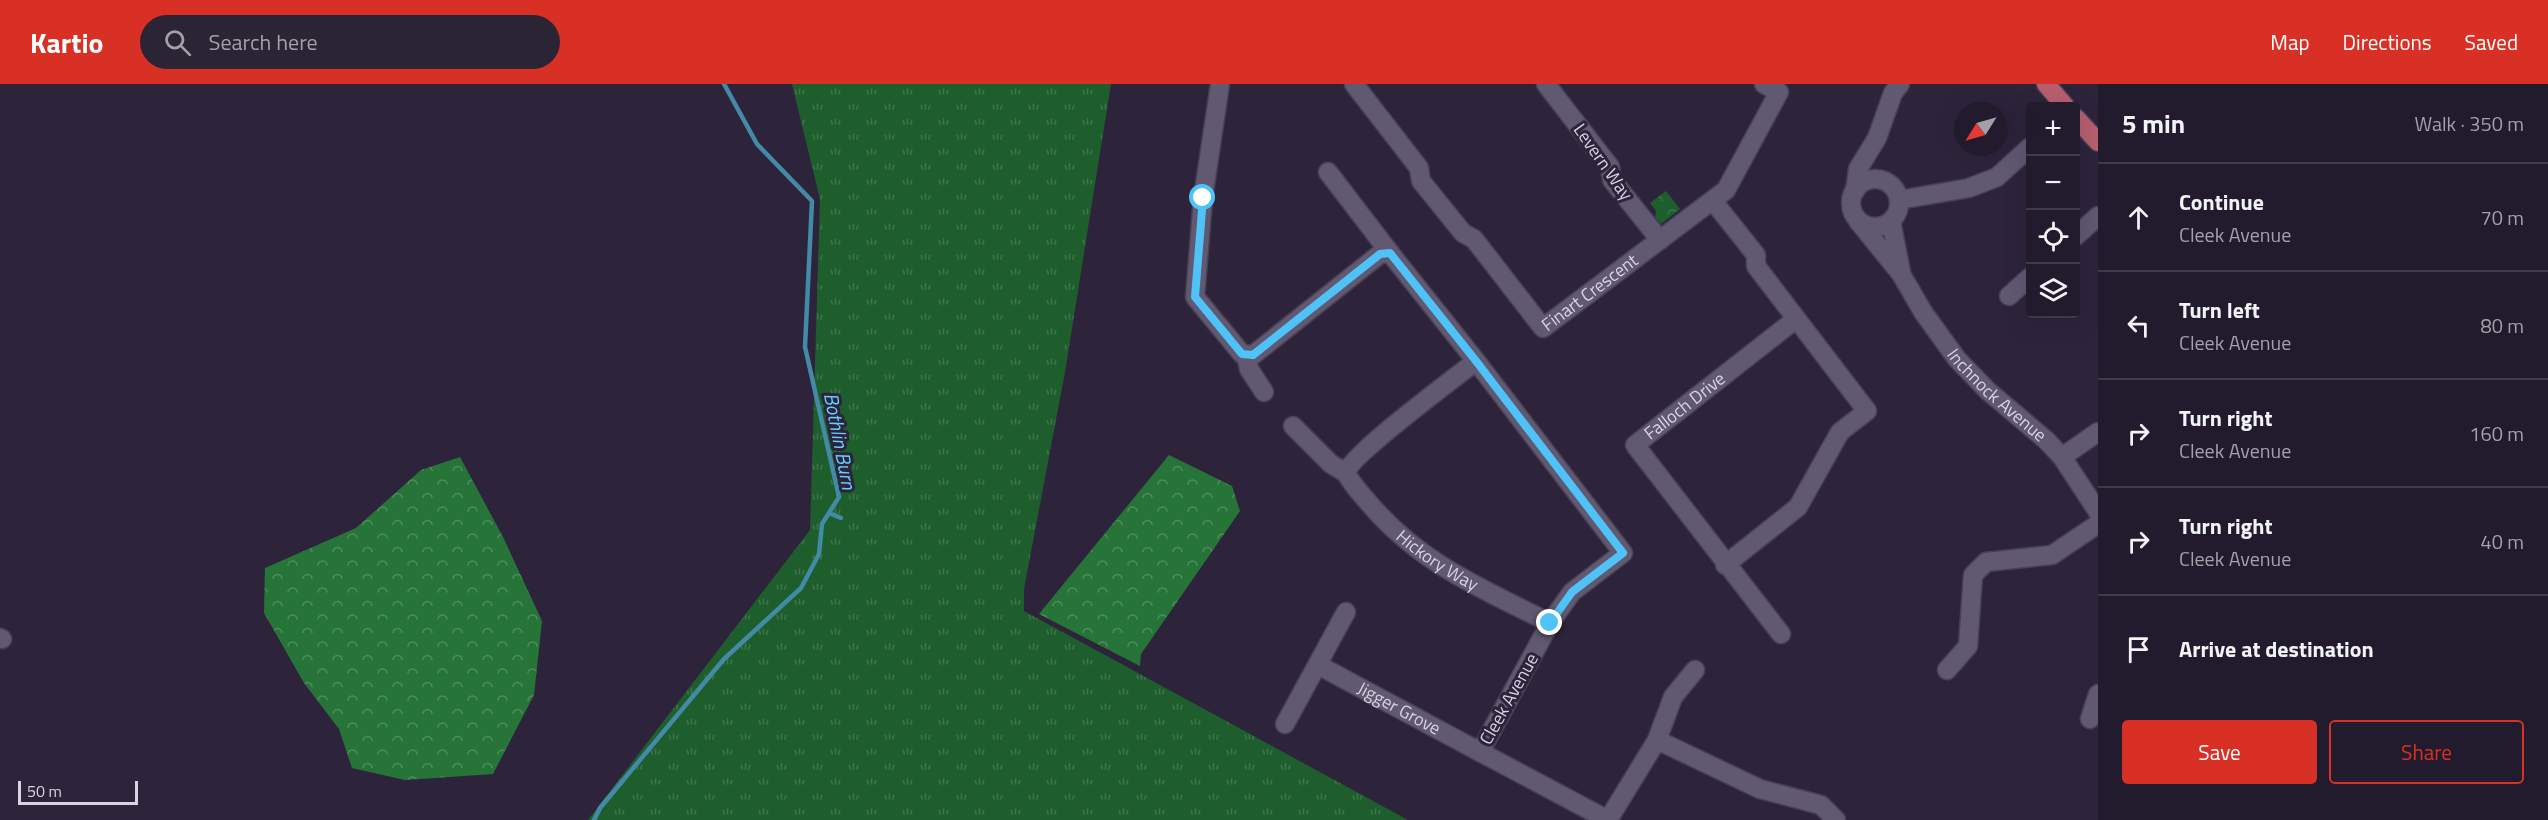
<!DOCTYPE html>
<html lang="en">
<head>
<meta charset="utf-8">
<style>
  body { margin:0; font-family:"Titillium Web",sans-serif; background:#2a2435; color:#f1f3f6 }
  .controls { position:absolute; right:18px; top:18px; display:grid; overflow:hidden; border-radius:6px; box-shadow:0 6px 24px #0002 }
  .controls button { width:54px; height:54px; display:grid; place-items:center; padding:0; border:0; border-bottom:2px solid #3f3949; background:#221b2d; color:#f1f3f6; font:30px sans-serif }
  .compass { position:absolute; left:1954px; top:18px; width:54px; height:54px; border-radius:50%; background:#221b2d; box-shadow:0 6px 24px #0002; rotate:233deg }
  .scale { position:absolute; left:18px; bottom:15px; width:120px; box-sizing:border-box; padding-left:6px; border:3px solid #d8d3e2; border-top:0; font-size:16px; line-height:21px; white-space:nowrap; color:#d8d3e2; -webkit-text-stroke:4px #2d243c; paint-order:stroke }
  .stop { position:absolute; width:18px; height:18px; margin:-14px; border:4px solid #4fc3f7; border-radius:50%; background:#fff }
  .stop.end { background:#4fc3f7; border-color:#fff; box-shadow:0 2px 6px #0008 }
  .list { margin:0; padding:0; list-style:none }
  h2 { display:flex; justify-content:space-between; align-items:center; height:78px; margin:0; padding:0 24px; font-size:26px }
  h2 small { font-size:20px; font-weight:400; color:#a2a1aa }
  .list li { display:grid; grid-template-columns:39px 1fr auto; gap:18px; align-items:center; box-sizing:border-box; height:108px; padding:0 24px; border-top:2px solid #3f3949 }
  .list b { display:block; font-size:22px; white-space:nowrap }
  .list p { margin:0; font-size:20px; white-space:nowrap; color:#a2a1aa }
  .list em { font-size:20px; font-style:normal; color:#a2a1aa }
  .actions { display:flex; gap:12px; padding:18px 24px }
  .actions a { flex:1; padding:14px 0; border:2px solid #d93025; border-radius:6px; text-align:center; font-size:21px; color:#d93025 }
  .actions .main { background:#d93025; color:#fff }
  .icon { flex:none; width:33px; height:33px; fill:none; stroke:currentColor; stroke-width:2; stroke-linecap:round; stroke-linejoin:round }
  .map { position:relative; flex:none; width:2098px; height:736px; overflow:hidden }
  header { display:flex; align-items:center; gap:36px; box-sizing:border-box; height:84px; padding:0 30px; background:#d93025; color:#fff }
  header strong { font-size:28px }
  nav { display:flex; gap:33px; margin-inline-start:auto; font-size:21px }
  .search { width:420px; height:54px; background:#2a2435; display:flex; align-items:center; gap:15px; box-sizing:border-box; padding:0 21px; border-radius:33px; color:#a2a1aa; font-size:22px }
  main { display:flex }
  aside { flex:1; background:#221b2d }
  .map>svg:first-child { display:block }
</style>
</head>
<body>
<header>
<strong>Kartio</strong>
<div class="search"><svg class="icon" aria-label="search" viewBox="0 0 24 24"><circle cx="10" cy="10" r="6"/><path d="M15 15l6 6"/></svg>Search here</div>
<nav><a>Map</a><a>Directions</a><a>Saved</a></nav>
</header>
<main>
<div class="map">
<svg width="2098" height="736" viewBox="0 0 2098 736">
  <defs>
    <pattern id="grass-tufts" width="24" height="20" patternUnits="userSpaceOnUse" patternTransform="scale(1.5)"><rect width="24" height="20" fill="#1e5e2c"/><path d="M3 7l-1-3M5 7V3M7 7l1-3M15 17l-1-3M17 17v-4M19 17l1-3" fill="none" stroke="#3e744a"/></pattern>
    <pattern id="forest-crowns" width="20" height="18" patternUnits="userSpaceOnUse" patternTransform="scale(1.5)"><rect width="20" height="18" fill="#277438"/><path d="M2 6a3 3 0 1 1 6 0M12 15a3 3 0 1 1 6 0" fill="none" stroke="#508d5e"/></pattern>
    <pattern id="park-crowns" width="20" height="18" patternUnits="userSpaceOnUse" patternTransform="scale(1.5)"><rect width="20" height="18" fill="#1e5e2c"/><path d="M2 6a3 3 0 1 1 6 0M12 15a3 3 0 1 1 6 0" fill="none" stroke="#3e744a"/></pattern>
  </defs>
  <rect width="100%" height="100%" fill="#2d243c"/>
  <path fill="url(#grass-tufts)" d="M 792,0 L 1111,0 L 1065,288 L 1024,505 L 1024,527 L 1408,736 L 588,736 L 810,446 L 820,115 Z"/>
  <path fill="url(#forest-crowns)" d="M 1169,371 L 1232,402 L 1240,427 L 1141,570 L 1140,582 L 1039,530 Z
    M 460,373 L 503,453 L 542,537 L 534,611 L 493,690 L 405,696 L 352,684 L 339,645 L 304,599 L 264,529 L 265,484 L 356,444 L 421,386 Z"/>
  <path fill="url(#park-crowns)" d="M 1666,107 L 1680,125 L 1661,140 L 1655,133 L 1656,127 L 1650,119 Z"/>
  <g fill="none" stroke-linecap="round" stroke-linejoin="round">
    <path stroke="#428aa5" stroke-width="4.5" d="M 829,429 L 841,434
      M 594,736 L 600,724 L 724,575 L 801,504 L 819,470 L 822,440 L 839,413 L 805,263 L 812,117 L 757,60 L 724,0"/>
    <g stroke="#484054" stroke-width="21">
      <g id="minor">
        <path d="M 1220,0 L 1203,114 L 1195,213 L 1242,270 L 1253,271 L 1380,170 L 1390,169 L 1476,277 L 1623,469 L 1572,508 L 1550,539 L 1480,668 L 1608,736 L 1657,656 L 1760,705 L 1821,721 L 1836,736"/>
        <path id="s1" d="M 1354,0 L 1419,84 L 1421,97 L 1463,149 L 1474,155 L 1543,244 L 1726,106 L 1779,8 L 1764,0"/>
        <path d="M 1546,0 L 1610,83 L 1612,96 L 1660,156"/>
        <path d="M 1328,88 L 1390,169"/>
        <circle cx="1875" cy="119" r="24"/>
        <path d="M 1855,107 L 1858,85 L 1877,54 L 1893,9 L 1900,0"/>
        <path d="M 1899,116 L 1969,104 L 1997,93 L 2030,63"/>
        <path d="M 1713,117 L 1756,171 L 1756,182 L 1867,327 L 1840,348 L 1798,423 L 1725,481"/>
        <path id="s2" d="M 1858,137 L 1901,190 L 1923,228 L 1957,275 L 1988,307 L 2046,356 L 2062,373 L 2098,428"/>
        <path d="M 1891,137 L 1901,188"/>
        <path d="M 2076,152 L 2098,132"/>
        <path d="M 2009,212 L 2030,193"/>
        <path d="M 1246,271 L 1249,285 L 1264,308"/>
        <path id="s3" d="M 1476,277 C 1455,294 1350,371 1346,389 C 1351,399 1360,409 1368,418 C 1419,479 1481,504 1550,539"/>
        <path d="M 1293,342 L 1331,380 L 1346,389"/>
        <path d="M 2062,373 L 2098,348"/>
        <path id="s4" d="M 1781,550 L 1635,361 L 1796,235"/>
        <path d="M 0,554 L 2,555"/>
        <path id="s5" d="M 1318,581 L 1480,668"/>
        <path d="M 1947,586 L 1968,562 L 1973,491 L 1986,478 L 2052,471 L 2098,440"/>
        <path d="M 2090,635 L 2098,610"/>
        <path d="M 1285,640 L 1346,528"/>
        <path d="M 1657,656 L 1673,613 L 1695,586"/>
      </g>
    </g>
    <g stroke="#484054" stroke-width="21">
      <path id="major" d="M 2046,0 L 2065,22
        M 2076,34 L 2098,58"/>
    </g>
    <use href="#minor" stroke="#615872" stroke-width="18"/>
    <use href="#major" stroke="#b75f6e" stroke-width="18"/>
  </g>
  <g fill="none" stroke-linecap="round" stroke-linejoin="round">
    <path stroke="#4fc3f7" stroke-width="8" d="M 1203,114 L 1195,213 L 1242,270 L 1253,271 L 1380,170 L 1390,169 L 1476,277 L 1623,469 L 1572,508 L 1550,539"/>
  </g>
  <g text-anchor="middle" stroke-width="6" stroke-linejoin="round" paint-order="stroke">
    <g font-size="18" fill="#d8d3e2" stroke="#2d243c">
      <text transform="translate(1603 78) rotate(55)" y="6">Levern Way</text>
      <text dy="6" stroke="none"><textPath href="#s1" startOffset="370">Finart Crescent</textPath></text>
      <text dy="6" stroke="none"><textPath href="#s2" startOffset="224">Inchnock Avenue</textPath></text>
      <text dy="6" stroke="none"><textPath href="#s4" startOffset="302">Falloch Drive</textPath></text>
      <text dy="6" stroke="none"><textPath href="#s3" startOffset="300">Hickory Way</textPath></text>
      <text transform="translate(1509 615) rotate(-61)" y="6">Cleek Avenue</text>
      <text dy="6" stroke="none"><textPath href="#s5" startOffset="92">Jigger Grove</textPath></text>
    </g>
    <g font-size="20" font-style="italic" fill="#61d0fd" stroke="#2d243c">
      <text transform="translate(840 357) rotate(79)" y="7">Bothlin Burn</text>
    </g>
  </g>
</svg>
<div class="controls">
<button>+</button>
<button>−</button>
<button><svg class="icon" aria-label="locate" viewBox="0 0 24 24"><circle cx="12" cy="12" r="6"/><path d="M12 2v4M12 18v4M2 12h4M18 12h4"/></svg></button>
<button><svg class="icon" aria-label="layers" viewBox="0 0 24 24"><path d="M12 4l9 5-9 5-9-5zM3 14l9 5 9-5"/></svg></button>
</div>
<svg class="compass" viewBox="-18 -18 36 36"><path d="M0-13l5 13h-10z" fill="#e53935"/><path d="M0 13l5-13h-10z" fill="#a2a1aa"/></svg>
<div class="scale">50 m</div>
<div class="stop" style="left:1203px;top:114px"></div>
<div class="stop end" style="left:1550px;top:539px"></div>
</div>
<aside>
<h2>5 min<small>Walk · 350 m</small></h2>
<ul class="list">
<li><svg class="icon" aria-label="ahead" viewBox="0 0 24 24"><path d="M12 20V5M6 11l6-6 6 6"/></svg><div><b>Continue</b><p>Cleek Avenue</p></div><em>70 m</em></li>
<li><svg class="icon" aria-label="left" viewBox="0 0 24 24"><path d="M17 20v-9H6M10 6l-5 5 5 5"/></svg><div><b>Turn left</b><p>Cleek Avenue</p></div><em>80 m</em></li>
<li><svg class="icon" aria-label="right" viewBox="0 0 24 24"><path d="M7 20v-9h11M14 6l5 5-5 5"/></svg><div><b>Turn right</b><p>Cleek Avenue</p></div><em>160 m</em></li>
<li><svg class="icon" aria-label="right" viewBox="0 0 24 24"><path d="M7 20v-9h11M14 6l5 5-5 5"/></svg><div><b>Turn right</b><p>Cleek Avenue</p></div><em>40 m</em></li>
<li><svg class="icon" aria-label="arrive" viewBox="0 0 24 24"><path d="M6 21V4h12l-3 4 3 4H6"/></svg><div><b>Arrive at destination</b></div></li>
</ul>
<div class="actions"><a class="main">Save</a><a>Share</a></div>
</aside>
</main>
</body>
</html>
